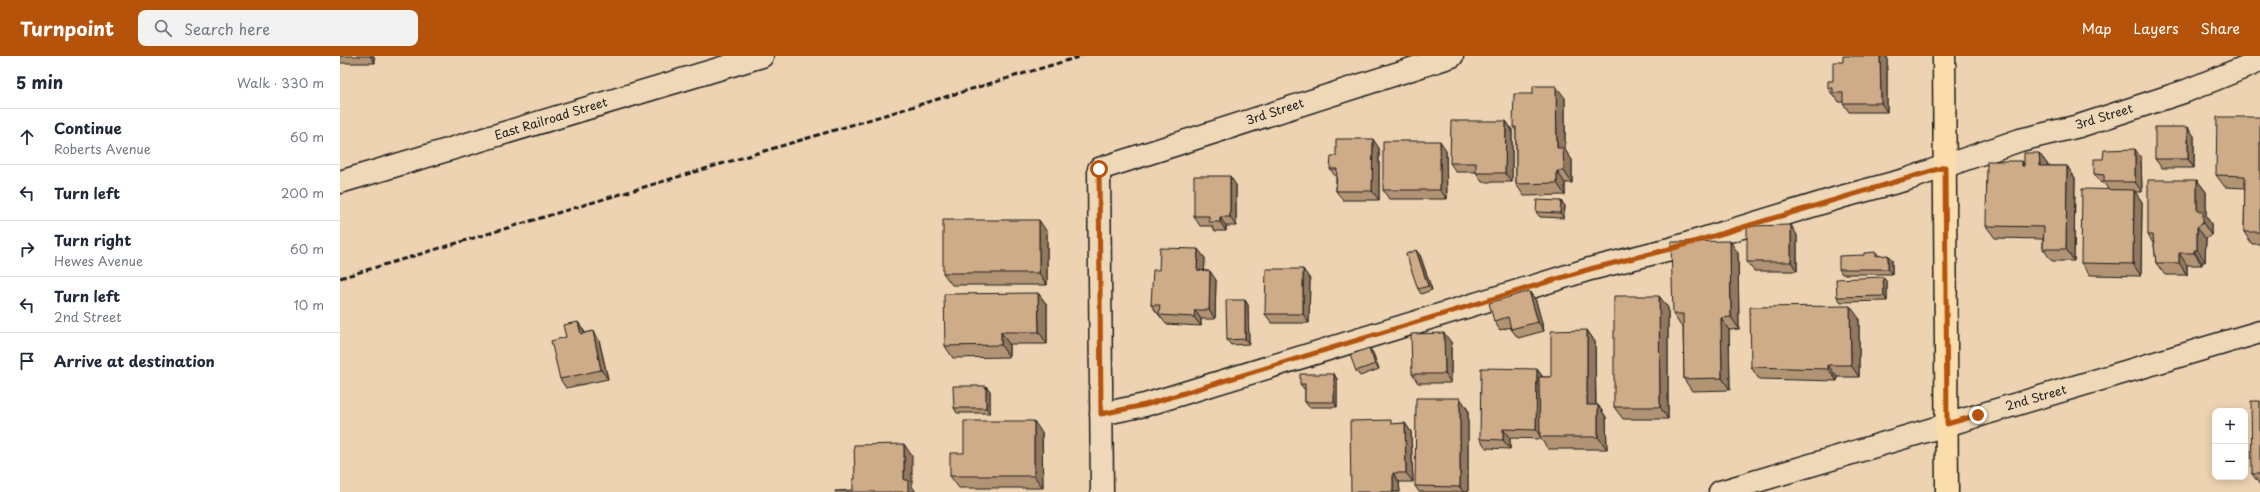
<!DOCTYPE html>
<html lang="en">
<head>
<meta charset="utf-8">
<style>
  body { margin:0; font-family:"Playpen Sans",sans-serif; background:#f2f2f3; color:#1f2937 }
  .controls { position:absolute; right:12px; bottom:12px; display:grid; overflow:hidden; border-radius:8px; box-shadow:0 2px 10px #0003 }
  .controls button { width:36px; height:36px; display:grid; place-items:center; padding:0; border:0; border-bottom:1px solid #e0e1e3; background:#fff; color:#1f2937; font:20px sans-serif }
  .stop { position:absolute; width:12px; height:12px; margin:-9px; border:3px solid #b45309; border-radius:50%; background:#fff }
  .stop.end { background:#b45309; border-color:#fff; box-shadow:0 1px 4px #0008 }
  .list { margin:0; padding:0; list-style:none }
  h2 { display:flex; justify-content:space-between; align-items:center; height:52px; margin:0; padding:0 16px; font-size:17px }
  h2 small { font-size:13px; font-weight:400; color:#747a83 }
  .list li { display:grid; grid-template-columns:26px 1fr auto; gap:12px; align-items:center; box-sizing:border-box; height:56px; padding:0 16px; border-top:1px solid #e0e1e3 }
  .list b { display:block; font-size:15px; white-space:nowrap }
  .list p { margin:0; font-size:13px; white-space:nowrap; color:#747a83 }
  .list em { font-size:13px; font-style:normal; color:#747a83 }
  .icon { flex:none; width:22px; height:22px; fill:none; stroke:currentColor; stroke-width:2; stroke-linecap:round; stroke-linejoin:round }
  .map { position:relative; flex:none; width:1920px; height:436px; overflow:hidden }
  header { display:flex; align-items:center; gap:24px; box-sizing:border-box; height:56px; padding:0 20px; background:#b45309; color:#fff }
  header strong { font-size:19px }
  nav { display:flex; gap:22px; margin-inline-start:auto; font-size:14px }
  .search { width:280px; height:36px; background:#f2f2f3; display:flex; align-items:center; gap:10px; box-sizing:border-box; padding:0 14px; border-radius:8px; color:#747a83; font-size:15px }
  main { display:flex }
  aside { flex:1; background:#fff }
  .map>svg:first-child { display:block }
</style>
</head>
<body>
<header>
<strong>Turnpoint</strong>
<div class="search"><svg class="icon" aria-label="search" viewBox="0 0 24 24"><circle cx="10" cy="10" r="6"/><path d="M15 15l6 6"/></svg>Search here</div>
<nav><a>Map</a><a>Layers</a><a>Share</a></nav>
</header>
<main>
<aside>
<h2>5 min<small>Walk · 330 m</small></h2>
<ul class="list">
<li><svg class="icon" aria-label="ahead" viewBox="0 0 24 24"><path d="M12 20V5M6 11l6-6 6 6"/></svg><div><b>Continue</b><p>Roberts Avenue</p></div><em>60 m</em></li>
<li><svg class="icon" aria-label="left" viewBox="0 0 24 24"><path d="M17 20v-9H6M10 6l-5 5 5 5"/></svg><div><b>Turn left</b></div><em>200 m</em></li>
<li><svg class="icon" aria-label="right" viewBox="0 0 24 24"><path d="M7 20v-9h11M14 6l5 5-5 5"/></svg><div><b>Turn right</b><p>Hewes Avenue</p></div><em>60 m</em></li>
<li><svg class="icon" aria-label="left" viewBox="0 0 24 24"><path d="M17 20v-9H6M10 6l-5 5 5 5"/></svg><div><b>Turn left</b><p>2nd Street</p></div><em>10 m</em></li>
<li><svg class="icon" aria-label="arrive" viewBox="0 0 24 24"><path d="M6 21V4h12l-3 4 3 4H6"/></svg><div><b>Arrive at destination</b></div></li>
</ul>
</aside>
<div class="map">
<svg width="1920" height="436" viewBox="0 0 1920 436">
  <rect width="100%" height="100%" fill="#edd3b1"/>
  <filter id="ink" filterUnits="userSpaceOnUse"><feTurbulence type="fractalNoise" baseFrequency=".025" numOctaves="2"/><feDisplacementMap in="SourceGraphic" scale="8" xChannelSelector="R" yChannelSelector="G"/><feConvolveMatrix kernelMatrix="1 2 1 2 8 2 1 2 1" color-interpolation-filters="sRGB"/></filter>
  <g filter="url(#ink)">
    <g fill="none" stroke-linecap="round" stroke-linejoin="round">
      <g stroke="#1c1c1c" stroke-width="25">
        <path id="minor" d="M 0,126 L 422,0
          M 761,358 L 805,349 L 1250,213 L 1330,193 L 1501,141 L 1568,123 L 1680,84 L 1739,70 L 1846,35 L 1920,5
          M 762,436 L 759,113 L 1112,0
          M 1380,436 L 1920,276"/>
      </g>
      <g stroke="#1c1c1c" stroke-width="25">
        <path id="major" d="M 1604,0 L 1607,436"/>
      </g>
      <use href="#minor" stroke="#eed8b7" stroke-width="22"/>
      <use href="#major" stroke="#fbddab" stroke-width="22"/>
      <path stroke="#1c1c1c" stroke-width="3" stroke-dasharray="6 3" stroke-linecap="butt" d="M 0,222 L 742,0"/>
    </g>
    <path fill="#b29475" stroke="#1c1c1c" d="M 0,0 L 34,0 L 35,7 L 0,7 Z
      M 1547,0 L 1547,56 L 1509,56 L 1503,47 L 1503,46 L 1499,46 L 1496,41 L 1494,41 L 1488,32 L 1493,25 L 1503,6 Z
      M 1225,42 L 1225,94 L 1232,104 L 1232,127 L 1225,127 L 1225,139 L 1184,140 L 1176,128 L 1176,75 L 1173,71 Z
      M 1920,61 L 1920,188 L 1912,188 L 1904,176 L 1905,132 L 1885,131 L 1876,119 Z
      M 1166,65 L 1172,74 L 1172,126 L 1142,126 L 1136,116 L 1116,116 L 1110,107 Z
      M 1854,80 L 1854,112 L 1822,112 L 1815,103 Z
      M 1039,92 L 1039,144 L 1003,144 L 996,135 L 996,121 L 990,113 Z
      M 1106,94 L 1107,143 L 1049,143 L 1043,134 Z
      M 1699,97 L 1708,109 L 1708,110 L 1727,110 L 1735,122 L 1734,205 L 1712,205 L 1703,193 L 1703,183 L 1655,182 L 1646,170 L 1684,109 Z
      M 1801,102 L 1802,136 L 1795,136 L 1802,146 L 1801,220 L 1750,219 L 1741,207 L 1768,133 L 1764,127 L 1761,127 L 1754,118 Z
      M 1857,124 L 1866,136 L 1866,160 L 1871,168 L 1871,179 L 1866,183 L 1865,206 L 1862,206 L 1862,209 L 1847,209 L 1847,219 L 1825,219 L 1816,207 L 1814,189 L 1808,179 Z
      M 896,129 L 896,170 L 886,170 L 886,175 L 875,175 L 872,170 L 860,170 L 854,160 Z
      M 1221,145 L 1225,150 L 1224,162 L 1200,161 L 1196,156 Z
      M 707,176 L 707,229 L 612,229 L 603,217 Z
      M 1457,179 L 1457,215 L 1414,215 L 1407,206 Z
      M 1536,196 L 1539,200 L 1552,204 L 1552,218 L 1502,218 L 1499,213 L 1524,199 Z
      M 1398,197 L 1399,273 L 1389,274 L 1390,334 L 1352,335 L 1344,323 L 1343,270 L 1341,270 L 1333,258 Z
      M 1080,199 L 1092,234 L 1081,238 L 1078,233 Z
      M 865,202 L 864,215 L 876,224 L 875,263 L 861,263 L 861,270 L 826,268 L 819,259 L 819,258 L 818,258 L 811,249 L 819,214 Z
      M 970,223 L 969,267 L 932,267 L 925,258 Z
      M 1547,226 L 1547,245 L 1501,246 L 1497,241 Z
      M 1189,235 L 1196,245 L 1204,275 L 1178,282 L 1171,273 L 1171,271 L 1160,274 L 1154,265 Z
      M 698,237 L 707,249 L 707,288 L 669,288 L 669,301 L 613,302 L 605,290 Z
      M 1319,240 L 1328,252 L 1328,363 L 1283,363 L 1274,351 Z
      M 905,244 L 908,249 L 909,288 L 891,289 L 887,284 Z
      M 1519,262 L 1519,321 L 1497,321 L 1497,325 L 1419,323 L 1411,311 Z
      M 238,266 L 244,275 L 245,277 L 259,284 L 268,323 L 226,332 L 220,323 L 226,281 Z
      M 1247,274 L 1255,286 L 1256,349 L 1258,349 L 1266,361 L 1267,393 L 1208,393 L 1201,383 L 1170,382 L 1170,393 L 1146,392 L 1140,383 L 1197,313 L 1203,321 L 1211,321 Z
      M 1111,286 L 1111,327 L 1078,327 L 1072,318 Z
      M 1029,292 L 1033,297 L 1039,313 L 1020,320 L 1016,315 Z
      M 994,318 L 997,323 L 997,351 L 969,351 L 965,346 L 965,333 L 964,333 L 960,328 Z
      M 646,330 L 650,335 L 650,357 L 617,357 L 614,352 Z
      M 1120,342 L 1128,354 L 1128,436 L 1079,436 L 1075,430 Z
      M 1920,345 L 1920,429 L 1912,418 Z
      M 1065,367 L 1071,376 L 1073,426 L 1059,426 L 1060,436 L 1011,436 L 1053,368 Z
      M 702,377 L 703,432 L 619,432 L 610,420 L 624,397 Z"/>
    <path fill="#91785f" stroke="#1c1c1c" d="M 30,0 L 34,0 L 35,7 Z
      M 1540,0 L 1547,0 L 1547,56 L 1541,47 Z
      M 1216,30 L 1225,42 L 1225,94 L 1232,104 L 1232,127 L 1224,115 L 1217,92 Z
      M 1166,65 L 1172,74 L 1172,126 L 1165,117 Z
      M 1848,71 L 1854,80 L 1854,112 L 1848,103 Z
      M 1033,83 L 1039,92 L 1039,144 L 1032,135 Z
      M 1100,85 L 1106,94 L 1107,143 L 1100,134 Z
      M 1795,93 L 1801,102 L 1802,136 L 1795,126 Z
      M 1699,97 L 1708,109 L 1709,122 L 1700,110 Z
      M 1682,105 L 1690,117 L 1682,110 Z
      M 1727,110 L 1735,122 L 1734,205 L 1726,193 Z
      M 1217,115 L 1225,127 L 1225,139 L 1217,127 Z
      M 890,120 L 896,129 L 896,170 L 890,161 Z
      M 1857,124 L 1866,136 L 1866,160 L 1871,168 L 1871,179 L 1863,167 L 1857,153 Z
      M 1794,134 L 1802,146 L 1801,220 L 1793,208 Z
      M 1221,145 L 1225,150 L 1224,162 L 1220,157 Z
      M 880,161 L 886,170 L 886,175 L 880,166 Z
      M 699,164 L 707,176 L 707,229 L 699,217 Z
      M 1451,169 L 1457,179 L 1457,215 L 1451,206 Z
      M 1857,171 L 1866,183 L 1865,206 L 1857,194 Z
      M 1390,185 L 1398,197 L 1399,273 L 1391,261 Z
      M 858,193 L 865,202 L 864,224 L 857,214 Z
      M 1076,194 L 1080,199 L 1092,234 L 1088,230 Z
      M 1854,194 L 1862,206 L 1862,209 L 1854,197 Z
      M 1839,197 L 1847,209 L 1847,219 L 1839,207 Z
      M 1548,199 L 1552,204 L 1552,218 L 1548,213 Z
      M 963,213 L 970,223 L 969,267 L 963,258 Z
      M 870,215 L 876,224 L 875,263 L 869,254 Z
      M 1543,221 L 1547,226 L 1547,245 L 1544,240 Z
      M 1189,235 L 1196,245 L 1204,275 L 1198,266 Z
      M 698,237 L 707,249 L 707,288 L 699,276 Z
      M 1319,240 L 1328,252 L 1328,363 L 1320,351 Z
      M 905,244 L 908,249 L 909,288 L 905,283 Z
      M 1510,250 L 1519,262 L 1519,321 L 1511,309 Z
      M 855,254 L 861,263 L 861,270 L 854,261 Z
      M 1381,262 L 1389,274 L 1390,334 L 1382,322 Z
      M 238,266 L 244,275 L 247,287 L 241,278 Z
      M 1247,274 L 1255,286 L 1256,361 L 1247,349 Z
      M 253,275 L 259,284 L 268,323 L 261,314 Z
      M 661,276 L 669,288 L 669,301 L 661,289 Z
      M 1104,277 L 1111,286 L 1111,327 L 1105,318 Z
      M 1029,292 L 1033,297 L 1039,313 L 1035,308 Z
      M 1488,309 L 1497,321 L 1497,325 L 1488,313 Z
      M 1197,313 L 1203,322 L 1201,381 L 1196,374 Z
      M 994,318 L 997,323 L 997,351 L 994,346 Z
      M 646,330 L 650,335 L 650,357 L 646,352 Z
      M 1120,342 L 1128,354 L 1128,436 L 1123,436 L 1120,431 Z
      M 1258,349 L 1266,361 L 1267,393 L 1258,381 Z
      M 694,365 L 702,377 L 703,432 L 694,420 Z
      M 1065,367 L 1071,376 L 1073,426 L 1066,417 Z
      M 1163,373 L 1170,382 L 1170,393 L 1163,384 Z
      M 564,388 L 572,400 L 572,430 L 576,436 L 568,436 L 564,424 Z
      M 1053,417 L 1059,426 L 1060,436 L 1053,436 Z"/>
    <path fill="#cfac88" stroke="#1c1c1c" d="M 1503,0 L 1540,0 L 1541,47 L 1503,47 L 1503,37 L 1493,37 L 1493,32 L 1488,32 L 1488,25 L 1493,25 L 1493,6 L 1503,6 Z
      M 1193,30 L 1216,30 L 1217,92 L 1223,92 L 1224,115 L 1217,115 L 1217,127 L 1176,128 L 1176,71 L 1173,71 L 1174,38 L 1193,38 Z
      M 1877,61 L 1920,61 L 1920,176 L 1904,176 L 1905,120 L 1876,119 Z
      M 1111,65 L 1166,65 L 1165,117 L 1136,117 L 1136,107 L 1110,107 Z
      M 1815,71 L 1848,71 L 1848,103 L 1815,103 Z
      M 996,83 L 1033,83 L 1032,135 L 996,135 L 997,113 L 990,113 L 991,100 L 996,100 Z
      M 1043,85 L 1100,85 L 1100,134 L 1043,134 Z
      M 1795,93 L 1795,126 L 1764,126 L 1764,119 L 1754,118 L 1754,103 L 1763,103 L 1764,94 Z
      M 1684,97 L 1699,97 L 1700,110 L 1727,110 L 1726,193 L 1703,193 L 1704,171 L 1646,170 L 1647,105 L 1682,105 L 1682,110 L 1684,110 Z
      M 854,120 L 890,120 L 890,161 L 880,161 L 880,166 L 869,166 L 869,160 L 854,160 Z
      M 1808,124 L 1857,124 L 1857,153 L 1863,156 L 1863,167 L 1857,171 L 1857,194 L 1854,194 L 1854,197 L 1839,197 L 1839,207 L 1816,207 L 1813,179 L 1808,179 Z
      M 1742,133 L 1794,134 L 1793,208 L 1741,207 Z
      M 1197,144 L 1221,145 L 1220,157 L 1196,156 Z
      M 603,164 L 699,164 L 699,217 L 603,217 Z
      M 1451,169 L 1451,206 L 1407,206 L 1407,170 Z
      M 1390,185 L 1391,261 L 1381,262 L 1382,322 L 1344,323 L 1343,258 L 1333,258 L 1331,186 Z
      M 820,192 L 858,193 L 857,214 L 870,215 L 869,254 L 855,254 L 854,261 L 819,259 L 820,249 L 811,249 L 813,214 L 819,214 Z
      M 1076,194 L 1088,230 L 1078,233 L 1066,198 Z
      M 1536,196 L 1536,200 L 1548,199 L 1548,213 L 1499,213 L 1499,200 L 1524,199 L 1524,197 Z
      M 926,213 L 963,213 L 963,258 L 925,258 Z
      M 1543,221 L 1544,240 L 1497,241 L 1496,223 Z
      M 1189,235 L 1198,266 L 1171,273 L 1168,261 L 1154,265 L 1149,247 Z
      M 698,237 L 699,276 L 661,276 L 661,289 L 605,290 L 604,238 Z
      M 1274,240 L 1319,240 L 1320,351 L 1274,351 Z
      M 886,244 L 905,244 L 905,283 L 887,284 Z
      M 1510,250 L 1511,309 L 1488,309 L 1488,313 L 1411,311 L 1410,251 Z
      M 238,266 L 241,278 L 253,275 L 261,314 L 220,323 L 211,285 L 226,281 L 223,269 Z
      M 1247,274 L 1247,349 L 1258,349 L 1258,381 L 1200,381 L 1199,321 L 1211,321 L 1211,275 Z
      M 1104,277 L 1105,318 L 1072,318 L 1071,278 Z
      M 1029,292 L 1035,308 L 1016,315 L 1010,299 Z
      M 1141,312 L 1197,313 L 1196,374 L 1163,373 L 1163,384 L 1140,383 Z
      M 960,318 L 994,318 L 994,346 L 965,346 L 965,328 L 960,328 Z
      M 613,330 L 646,330 L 646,352 L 614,352 Z
      M 1076,342 L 1120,342 L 1120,431 L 1075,430 Z
      M 1911,345 L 1920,345 L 1920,418 L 1912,418 Z
      M 1051,364 L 1051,368 L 1065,367 L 1066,417 L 1053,417 L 1053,436 L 1011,436 L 1010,365 Z
      M 624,365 L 694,365 L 694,420 L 610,420 L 610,397 L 624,397 Z
      M 564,388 L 564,424 L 568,424 L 568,436 L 495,436 L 495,435 L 513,434 L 513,423 L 515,423 L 514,389 Z"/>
  </g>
  <g fill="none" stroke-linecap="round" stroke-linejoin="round" filter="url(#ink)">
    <path stroke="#b45309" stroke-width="5" d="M 759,113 L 761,358 L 805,349 L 1250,213 L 1330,193 L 1605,111 L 1607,368 L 1638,359"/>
  </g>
  <g text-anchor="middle" stroke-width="4" stroke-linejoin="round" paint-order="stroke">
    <g font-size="12" fill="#1c1c1c" stroke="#eed8b7">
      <text transform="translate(935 56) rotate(-18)" y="4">3rd Street</text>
      <text transform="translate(1764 61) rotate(-17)" y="4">3rd Street</text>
      <text transform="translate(211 63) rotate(-17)" y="4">East Railroad Street</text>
      <text transform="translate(1696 342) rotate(-16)" y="4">2nd Street</text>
    </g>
  </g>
</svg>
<div class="controls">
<button>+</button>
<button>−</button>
</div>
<div class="stop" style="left:759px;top:113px"></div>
<div class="stop end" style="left:1638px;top:359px"></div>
</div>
</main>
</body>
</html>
